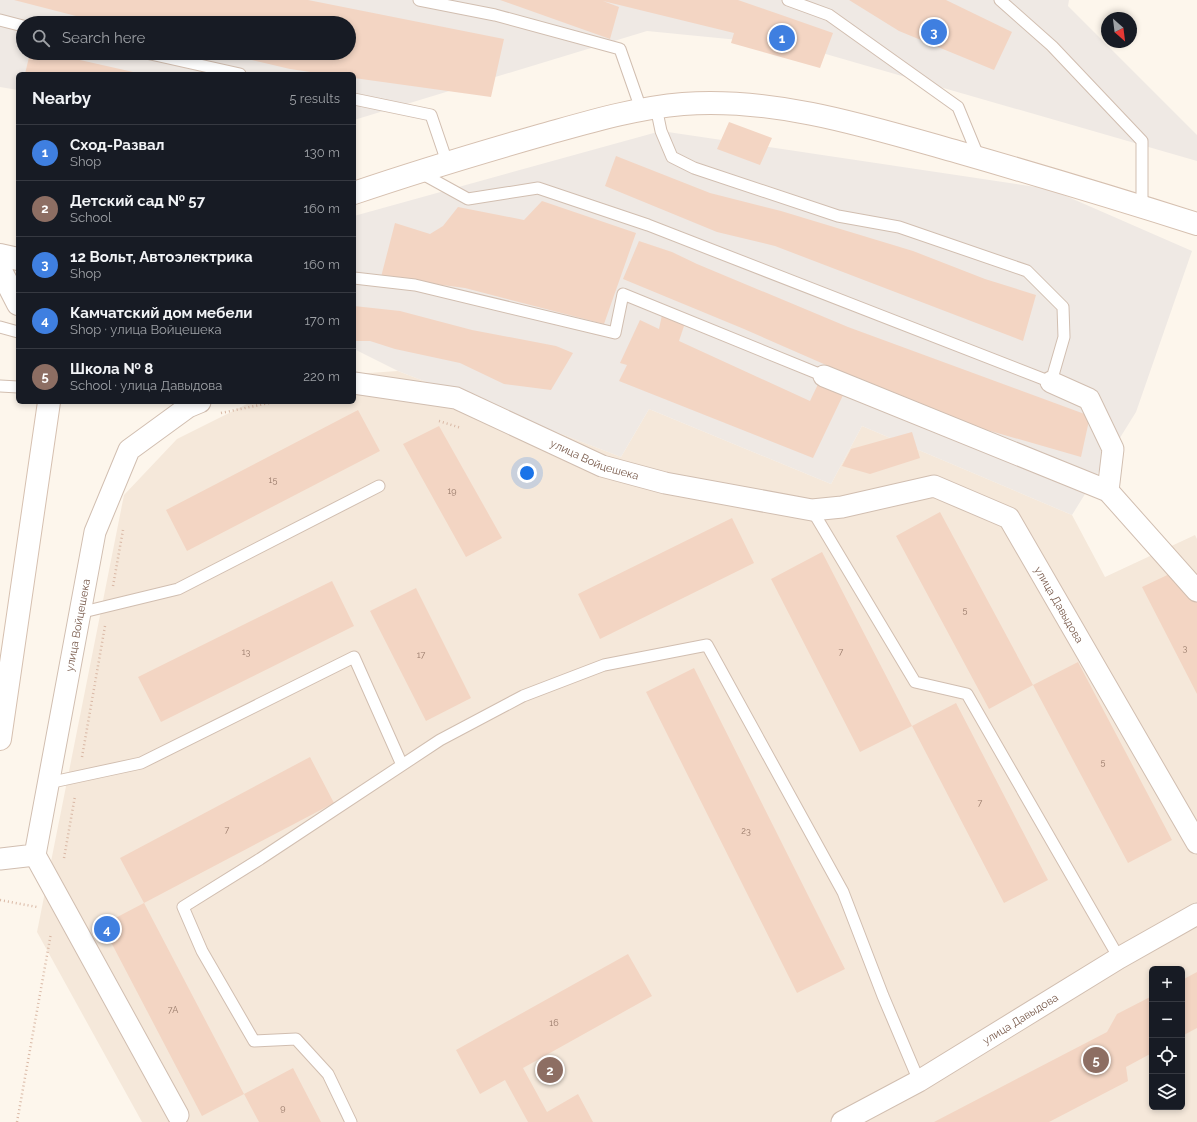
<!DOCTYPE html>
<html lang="en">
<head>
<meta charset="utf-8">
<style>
  body { margin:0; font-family:Raleway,sans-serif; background:#242831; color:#f1f3f6 }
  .controls { position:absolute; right:12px; bottom:12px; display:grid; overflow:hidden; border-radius:6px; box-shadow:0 2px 6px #0003 }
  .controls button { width:36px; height:36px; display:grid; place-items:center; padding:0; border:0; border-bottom:1px solid #363941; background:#171b24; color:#f1f3f6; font:20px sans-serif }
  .compass { position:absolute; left:1101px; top:12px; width:36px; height:36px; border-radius:50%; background:#171b24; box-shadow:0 2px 6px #0003; rotate:152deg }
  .you { position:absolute; left:527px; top:473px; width:14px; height:14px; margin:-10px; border:3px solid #fff; border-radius:50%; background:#1a73e8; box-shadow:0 0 0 6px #1a73e833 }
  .badge { display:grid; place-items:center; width:26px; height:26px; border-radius:50%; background:#e76f51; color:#fff; font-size:13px; font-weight:700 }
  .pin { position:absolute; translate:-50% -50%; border:2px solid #fff; box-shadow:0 1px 4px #0006 }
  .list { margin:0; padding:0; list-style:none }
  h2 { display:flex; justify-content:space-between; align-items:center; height:52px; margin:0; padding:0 16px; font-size:17px }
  h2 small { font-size:13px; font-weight:400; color:#9ea1a6 }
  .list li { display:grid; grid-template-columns:26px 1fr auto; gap:12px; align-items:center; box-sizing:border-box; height:56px; padding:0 16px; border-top:1px solid #363941 }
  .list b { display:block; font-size:15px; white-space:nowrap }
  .list p { margin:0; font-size:13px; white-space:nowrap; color:#9ea1a6 }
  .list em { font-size:13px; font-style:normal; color:#9ea1a6 }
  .icon { flex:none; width:22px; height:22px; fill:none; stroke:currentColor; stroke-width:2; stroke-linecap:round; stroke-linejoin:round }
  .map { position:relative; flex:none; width:1197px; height:1122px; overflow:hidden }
  .search { position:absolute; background:#171b24; box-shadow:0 2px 6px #0003; left:16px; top:16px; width:340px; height:44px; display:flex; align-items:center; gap:10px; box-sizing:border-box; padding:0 14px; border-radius:22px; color:#9ea1a6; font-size:15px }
  .panel { position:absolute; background:#171b24; box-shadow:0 2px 6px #0003; left:16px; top:72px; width:340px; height:332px; border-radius:6px }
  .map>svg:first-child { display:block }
</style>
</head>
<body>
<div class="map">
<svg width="1197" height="1122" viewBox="0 0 1197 1122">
  <rect width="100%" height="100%" fill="#fdf6ec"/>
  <path fill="#f5e8da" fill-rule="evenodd" d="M 398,371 L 621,457 L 649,409 L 831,484 L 862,426 L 1072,515 L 1105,577 L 1195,535 L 1197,539 L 1197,1122 L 142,1122 L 37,932 L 124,495 L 177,439 L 251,402 L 354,402 L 354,374 ZM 1152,969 L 1182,969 L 1182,1107 L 1152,1107 Z"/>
  <path fill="#efe9e4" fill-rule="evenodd" d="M 0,0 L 1069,0 L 1068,6 L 1197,135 L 1197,161 L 798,46 L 647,31 L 354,120 L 354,74 L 18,74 L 18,90 L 0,87 ZM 23,23 L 349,23 L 349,53 L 23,53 Z
    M 661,131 L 1050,189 L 1192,251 L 1136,412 L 1072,515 L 862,426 L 831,484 L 649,409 L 621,457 L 398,371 L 354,349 L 354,216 Z"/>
  <path fill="#f3d5c3" d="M 14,0 L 308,0 L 504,39 L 491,97 L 354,78 L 354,74 L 324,74 L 290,69 L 226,54 L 349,53 L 349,23 L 103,23 Z
    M 500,0 L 738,0 L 833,33 L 820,68 L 731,43 L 734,33 L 603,1 L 619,7 L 610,39 Z
    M 849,0 L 946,0 L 1012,32 L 994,70 L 899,31 Z
    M 30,53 L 49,53 L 142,74 L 25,74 Z
    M 729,122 L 772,138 L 760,165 L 717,149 Z
    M 616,156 L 710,193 L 781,211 L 913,251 L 985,279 L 1036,295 L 1023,341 L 775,246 L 717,232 L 605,186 Z
    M 542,201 L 636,233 L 604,324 L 465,288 L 381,277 L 395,223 L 430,234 L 443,226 L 458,207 L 524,220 Z
    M 639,241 L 672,252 L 697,264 L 848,327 L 1090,416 L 1081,457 L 952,420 L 744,329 L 623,279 Z
    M 354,306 L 400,311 L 472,330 L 556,346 L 573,353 L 551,390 L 504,384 L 460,363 L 395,349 L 370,341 L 354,341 Z
    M 662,315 L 685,323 L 679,341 L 810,401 L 820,380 L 845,391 L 813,458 L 619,381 L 627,365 L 620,363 L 640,320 L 659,329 Z
    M 358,410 L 380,451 L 187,551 L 166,510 Z
    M 439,426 L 502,538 L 466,557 L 403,444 Z
    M 912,432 L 920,458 L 870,474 L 842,466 L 851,449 Z
    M 940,512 L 1033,685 L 989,709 L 896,536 Z
    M 732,518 L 754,563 L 600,639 L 578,594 Z
    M 822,552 L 912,726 L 860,752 L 771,579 Z
    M 1180,569 L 1197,601 L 1197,694 L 1142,587 Z
    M 332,581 L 354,626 L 161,722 L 138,677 Z
    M 416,588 L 471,698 L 426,721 L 370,611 Z
    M 1078,662 L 1172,840 L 1128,863 L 1033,685 Z
    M 694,668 L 845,969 L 797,993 L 646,692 Z
    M 956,703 L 1048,880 L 1004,903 L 912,726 Z
    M 310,757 L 334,803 L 144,903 L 244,1094 L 202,1116 L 102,925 L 144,903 L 120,858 Z
    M 628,954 L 652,996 L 523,1068 L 547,1112 L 578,1094 L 593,1122 L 528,1122 L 505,1080 L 480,1094 L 456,1050 Z
    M 1197,972 L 1197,1028 L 1182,1036 L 1182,980 Z
    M 1152,996 L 1152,1053 L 1126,1067 L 1128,1081 L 1049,1122 L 934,1122 L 1107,1032 L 1117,1014 Z
    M 293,1068 L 321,1122 L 259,1122 L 244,1094 Z"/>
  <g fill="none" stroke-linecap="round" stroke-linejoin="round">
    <g stroke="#d1beb0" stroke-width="13">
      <path id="service" d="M 419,0 L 495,15 L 620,49 L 641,109
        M 788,0 L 829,15 L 958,107 L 979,158
        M 1000,0 L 1052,46 L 1142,141 L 1142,207
        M 0,20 L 23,26
        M 146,53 L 240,74
        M 354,99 L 431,115 L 447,162
        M 419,172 L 468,199 L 538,188 L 648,225 L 1051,382 L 1064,337 L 1063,307 L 1027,271 L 899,227 L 838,216 L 694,168 L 672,157 L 661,131 L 656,107
        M 354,278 L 415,285 L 615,333 L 623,294 L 824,376
        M 0,327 L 18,332
        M 0,386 L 18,387
        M 812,510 L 915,682 L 967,694 L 1119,958
        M 79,613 L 178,589 L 379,486
        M 48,783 L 141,763 L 354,657 L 402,765
        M 351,1122 L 328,1074 L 296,1039 L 254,1041 L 202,951 L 183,907 L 260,859 L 440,740 L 523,696 L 604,665 L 707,645 L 843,892 L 883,996 L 919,1081"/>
    </g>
    <g stroke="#d1beb0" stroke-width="23">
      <g id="minor">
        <path d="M 824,376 L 1108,491 L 1197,591"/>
        <path d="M 1051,382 L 1089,399 L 1113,449 L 1108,491"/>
        <path id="s1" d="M 354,383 L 456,398 L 602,466 L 665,483 L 812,510 L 842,507 L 934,486 L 1009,518 L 1197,843"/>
        <path d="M 35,855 L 178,1115"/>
        <path id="s2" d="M 0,859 L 35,855 L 95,532 L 129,450 L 188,407 L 200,402"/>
        <path id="s3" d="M 842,1122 L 919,1081 L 1119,958 L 1197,914"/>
      </g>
    </g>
    <g stroke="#d1beb0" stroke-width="24">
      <path id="tertiary" d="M 0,255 L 18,259
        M 0,269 L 18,304"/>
    </g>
    <g stroke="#d6c0b0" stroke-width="24">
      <path id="secondary" d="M 354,193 C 416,172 479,153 542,135 C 589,122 635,108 683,104 C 776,97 870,127 958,152 C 1038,175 1118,199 1197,224
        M 0,739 L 49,402"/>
    </g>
    <path stroke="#d9b8a5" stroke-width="2.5" stroke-dasharray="1 3" stroke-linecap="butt" d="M 221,413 L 274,402
      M 439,421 L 461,428
      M 113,586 L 123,530
      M 82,757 L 105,626
      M 64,858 L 75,796
      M 0,900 L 37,907
      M 17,1122 L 51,933"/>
    <use href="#service" stroke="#fff" stroke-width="11"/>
    <use href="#minor" stroke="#fff" stroke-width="21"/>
    <use href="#tertiary" stroke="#fff" stroke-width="22"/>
    <use href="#secondary" stroke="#fff" stroke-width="22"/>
  </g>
  <g text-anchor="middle" stroke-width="3.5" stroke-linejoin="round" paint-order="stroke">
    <g font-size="9" fill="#987a6a">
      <text x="273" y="483">15</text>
      <text x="452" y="494">19</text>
      <text x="965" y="613">5</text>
      <text x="1185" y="651">3</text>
      <text x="246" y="655">13</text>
      <text x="841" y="655">7</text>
      <text x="421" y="658">17</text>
      <text x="1103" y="765">5</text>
      <text x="980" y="806">7</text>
      <text x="227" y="833">7</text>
      <text x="746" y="834">23</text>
      <text x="173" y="1013">7А</text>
      <text x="554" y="1026">16</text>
      <text x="283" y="1111">9</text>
    </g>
    <g font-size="11" fill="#7a5c4d" stroke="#fffaf3">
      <text dy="4" stroke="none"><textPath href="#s1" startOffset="255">улица Войцешека</textPath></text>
      <text dy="4" stroke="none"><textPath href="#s1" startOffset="785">улица Давыдова</textPath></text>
      <text dy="4" stroke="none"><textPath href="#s2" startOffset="269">улица Войцешека</textPath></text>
      <text dy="4" stroke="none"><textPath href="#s3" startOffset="206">улица Давыдова</textPath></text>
    </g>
  </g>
</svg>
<div class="controls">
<button>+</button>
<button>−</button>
<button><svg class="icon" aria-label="locate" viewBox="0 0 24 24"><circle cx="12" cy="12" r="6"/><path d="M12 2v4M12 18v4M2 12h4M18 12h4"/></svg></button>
<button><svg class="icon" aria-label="layers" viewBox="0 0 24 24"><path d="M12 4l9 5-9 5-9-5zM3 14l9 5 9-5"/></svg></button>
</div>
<svg class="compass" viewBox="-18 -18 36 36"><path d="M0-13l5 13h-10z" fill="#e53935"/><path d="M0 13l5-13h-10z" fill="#9ea1a6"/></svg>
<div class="you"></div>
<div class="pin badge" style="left:782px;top:38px;background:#3f7fe0">1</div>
<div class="pin badge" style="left:550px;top:1070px;background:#8d6e63">2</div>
<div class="pin badge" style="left:934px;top:32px;background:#3f7fe0">3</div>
<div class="pin badge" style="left:107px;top:929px;background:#3f7fe0">4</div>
<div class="pin badge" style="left:1096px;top:1060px;background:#8d6e63">5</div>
<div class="search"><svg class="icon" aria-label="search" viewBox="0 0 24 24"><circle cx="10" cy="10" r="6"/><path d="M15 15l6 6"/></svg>Search here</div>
<section class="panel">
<h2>Nearby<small>5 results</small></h2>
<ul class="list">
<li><span class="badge" style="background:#3f7fe0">1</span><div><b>Сход-Развал</b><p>Shop</p></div><em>130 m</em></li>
<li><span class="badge" style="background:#8d6e63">2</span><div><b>Детский сад № 57</b><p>School</p></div><em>160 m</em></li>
<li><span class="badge" style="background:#3f7fe0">3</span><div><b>12 Вольт, Автоэлектрика</b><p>Shop</p></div><em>160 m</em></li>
<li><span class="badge" style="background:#3f7fe0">4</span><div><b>Камчатский дом мебели</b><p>Shop · улица Войцешека</p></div><em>170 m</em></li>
<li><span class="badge" style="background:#8d6e63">5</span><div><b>Школа № 8</b><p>School · улица Давыдова</p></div><em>220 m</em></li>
</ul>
</section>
</div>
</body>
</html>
